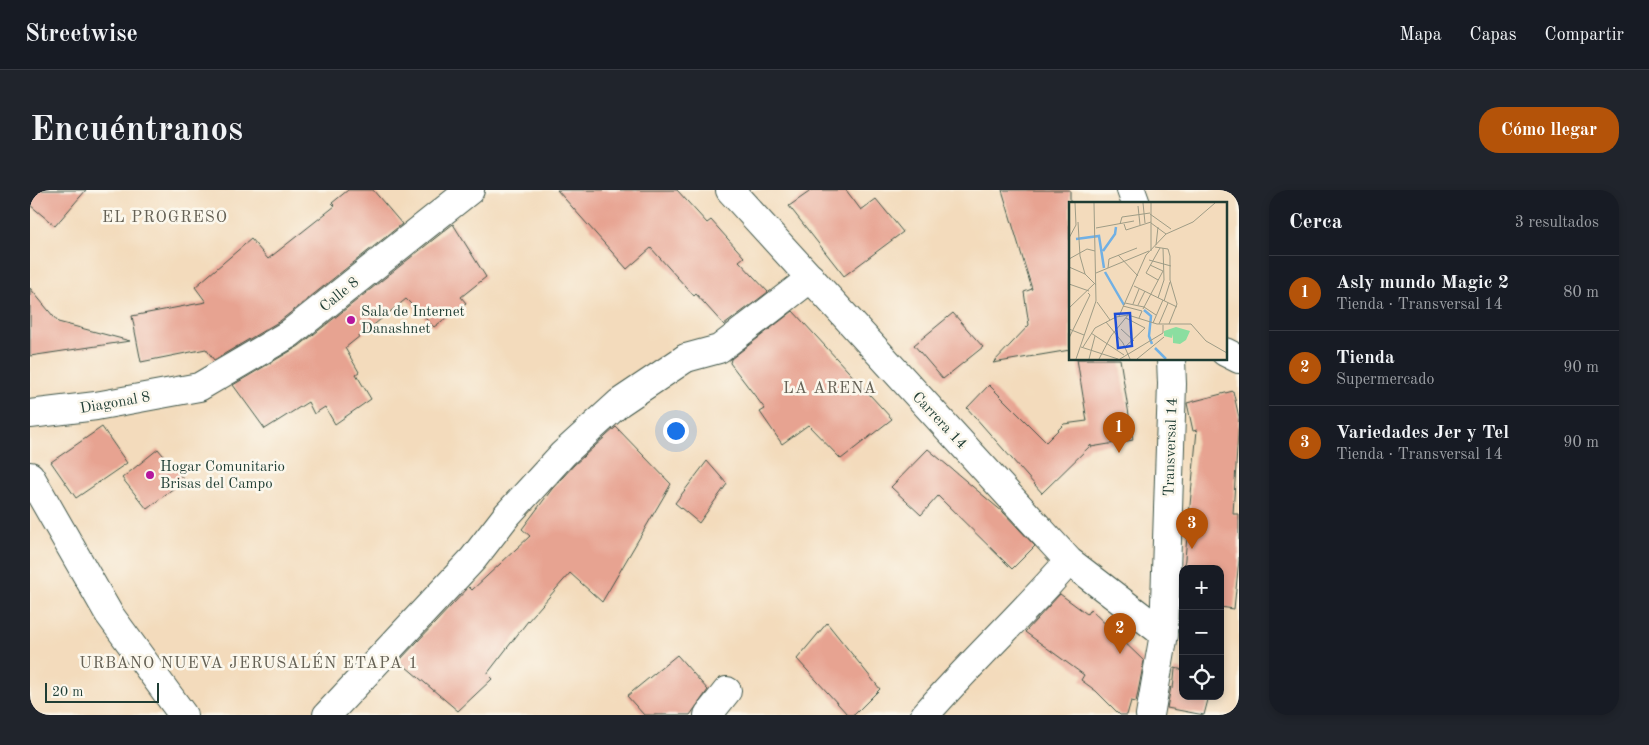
<!DOCTYPE html>
<html lang="es">
<head>
<meta charset="utf-8">
<style>
  body { margin:0; font-family:"Old Standard TT",serif; background:#20242c; color:#f1f3f6 }
  .controls { position:absolute; right:15px; bottom:15px; display:grid; overflow:hidden; border-radius:10px; box-shadow:0 2px 8px #0003 }
  .controls button { width:45px; height:45px; display:grid; place-items:center; padding:0; border:0; border-bottom:1px solid #363941; background:#171b24; color:#f1f3f6; font:25px sans-serif }
  .scale { position:absolute; left:15px; bottom:12px; width:114px; box-sizing:border-box; padding-left:5px; border:2px solid #1f3d34; border-top:0; font-size:14px; line-height:18px; white-space:nowrap; color:#1f3d34; -webkit-text-stroke:4px #fbf7ec; paint-order:stroke }
  .you { position:absolute; left:645px; top:240px; width:18px; height:18px; margin:-12px; border:4px solid #fff; border-radius:50%; background:#1a73e8; box-shadow:0 0 0 8px #1a73e833 }
  .badge { display:grid; place-items:center; width:32px; height:32px; border-radius:50%; background:#b45309; color:#fff; font-size:16px; font-weight:700 }
  .pin { position:absolute; translate:-50% -41px; filter:drop-shadow(0 1px 2px #0008) }
  .pin::after { content:''; position:absolute; top:26px; width:18px; height:15px; background:inherit; clip-path:polygon(0 0,100% 0,50% 100%) }
  .list { margin:0; padding:0; list-style:none }
  h2 { display:flex; justify-content:space-between; align-items:center; height:65px; margin:0; padding:0 20px; font-size:21px }
  h2 small { font-size:16px; font-weight:400; color:#9ea1a6 }
  .list li { display:grid; grid-template-columns:32px 1fr auto; gap:15px; align-items:center; box-sizing:border-box; height:75px; padding:0 20px; border-top:1px solid #363941 }
  .list b { display:block; font-size:19px; white-space:nowrap }
  .list p { margin:0; font-size:16px; white-space:nowrap; color:#9ea1a6 }
  .list em { font-size:16px; font-style:normal; color:#9ea1a6 }
  .icon { flex:none; width:28px; height:28px; fill:none; stroke:currentColor; stroke-width:2; stroke-linecap:round; stroke-linejoin:round }
  .map { position:relative; flex:none; width:1209px; height:525px; overflow:hidden; border-radius:20px }
  header { display:flex; align-items:center; gap:30px; box-sizing:border-box; height:70px; padding:0 25px; background:#171b24; border-bottom:1px solid #363941 }
  header strong { font-size:24px }
  nav { display:flex; gap:28px; margin-inline-start:auto; font-size:18px }
  .intro { display:flex; align-items:center; justify-content:space-between; box-sizing:border-box; height:120px; padding:0 30px }
  h1 { margin:0; font-size:35px }
  .button { padding:12px 22px; border-radius:20px; background:#b45309; color:#fff; font-size:18px; font-weight:700 }
  main { display:flex; gap:30px; padding:0 30px }
  aside { flex:1; background:#171b24; border-radius:20px; box-shadow:0 2px 8px #0003 }
  .map>svg:first-child { display:block }
</style>
</head>
<body>
<header>
<strong>Streetwise</strong>
<nav><a>Mapa</a><a>Capas</a><a>Compartir</a></nav>
</header>
<div class="intro"><h1>Encuéntranos</h1><a class="button">Cómo llegar</a></div>
<main>
<div class="map">
<svg width="1209" height="525" viewBox="0 0 1209 525">
  <rect width="100%" height="100%" fill="#fbf7ec"/>
  <filter id="ink" filterUnits="userSpaceOnUse"><feTurbulence type="fractalNoise" baseFrequency=".02" numOctaves="2"/><feDisplacementMap in="SourceGraphic" scale="10" xChannelSelector="R" yChannelSelector="G"/><feConvolveMatrix kernelMatrix="1 2 1 2 8 2 1 2 1" color-interpolation-filters="sRGB"/></filter>
  <filter id="wash" filterUnits="userSpaceOnUse"><feTurbulence type="fractalNoise" baseFrequency=".0096" numOctaves="4" result="noise"/><feDisplacementMap in="SourceGraphic" scale="20" xChannelSelector="R" yChannelSelector="G"/><feGaussianBlur stdDeviation="1.12" result="paint"/><feColorMatrix in="noise" values="0 0 0 0 0 0 0 0 0 0 0 0 0 0 0 0 0 1.4 0 .05"/><feComposite in="paint" operator="in"/></filter>
  <g filter="url(#wash)">
    <rect width="100%" height="100%" fill="#f3dbbc"/>
    <g id="blocks">
      <path fill="#e7a391" d="M 0,0 L 56,0 L 25,36 L 0,15 Z
        M 318,0 L 343,0 L 372,34 L 250,131 L 184,170 L 176,159 L 111,172 L 102,126 L 176,112 L 165,97 L 221,49 L 238,69 L 305,16 L 302,13 Z
        M 527,0 L 647,0 L 677,33 L 681,30 L 714,67 L 709,71 L 738,102 L 694,135 L 666,104 L 664,106 L 621,58 L 597,79 Z
        M 782,0 L 816,0 L 831,20 L 846,9 L 873,42 L 814,86 L 759,16 Z
        M 972,0 L 1040,0 L 1040,160 L 963,173 L 999,135 L 994,102 L 1002,99 Z
        M 423,34 L 456,87 L 431,107 L 436,113 L 404,137 L 376,109 L 315,158 L 329,182 L 326,184 L 341,209 L 305,234 L 295,217 L 284,224 L 278,212 L 235,239 L 203,195 L 269,156 Z
        M 0,98 L 28,132 L 100,151 L 0,166 Z
        M 763,121 L 862,229 L 811,269 L 778,235 L 752,254 L 730,222 L 735,219 L 700,173 L 701,169 Z
        M 923,123 L 953,157 L 913,189 L 884,155 Z
        M 1047,169 L 1090,169 L 1103,250 L 1061,257 L 1061,255 L 1012,303 L 937,218 L 959,195 L 1016,252 L 1034,234 L 1057,231 Z
        M 1203,201 L 1209,227 L 1203,324 L 1209,324 L 1209,370 L 1204,419 L 1190,417 L 1190,379 L 1154,379 L 1167,240 L 1163,241 L 1157,213 Z
        M 72,237 L 97,273 L 46,308 L 21,272 Z
        M 586,237 L 641,294 L 572,412 L 540,383 L 498,431 L 457,484 L 462,489 L 428,521 L 369,471 L 439,397 L 442,400 L 500,346 L 492,339 L 522,299 L 544,275 Z
        M 128,259 L 154,290 L 117,319 L 92,288 Z
        M 898,259 L 974,323 L 1005,356 L 982,379 L 908,306 L 891,325 L 861,297 Z
        M 677,271 L 697,294 L 669,333 L 645,313 Z
        M 1030,404 L 1057,424 L 1060,419 L 1114,471 L 1106,512 L 1101,511 L 1097,525 L 1090,525 L 1066,501 L 1051,490 L 1054,485 L 995,442 Z
        M 797,433 L 850,499 L 824,525 L 818,525 L 767,469 Z
        M 647,465 L 678,500 L 660,525 L 614,525 L 597,506 Z
        M 1145,478 L 1153,480 L 1153,506 L 1179,506 L 1174,525 L 1137,518 L 1141,497 L 1143,499 Z"/>
    </g>
  </g>
  <g filter="url(#ink)">
    <use href="#blocks" fill-opacity="0" stroke="#3f5548" stroke-width="1"/>
    <g fill="none" stroke-linecap="round" stroke-linejoin="round">
      <g stroke="#3f5548" stroke-width="30">
        <path id="pedestrian" d="M 656,168 L 689,159 L 781,88"/>
      </g>
      <g stroke="#3f5548" stroke-width="30">
        <path id="minor" d="M 700,0 L 1039,371 L 1134,444
          M 1195,162 L 1209,169
          M 0,224 L 66,216 L 169,197 L 259,144 L 440,0
          M 0,286 L 79,424 L 153,525
          M 297,525 L 443,369 L 477,325 L 533,264 L 589,213 L 656,168
          M 678,525 L 697,501
          M 895,525 C 941,472 993,424 1039,371"/>
      </g>
      <g stroke="#3f5548" stroke-width="30">
        <path id="tertiary" d="M 1101,0 L 1106,14
          M 1120,525 L 1134,444 L 1142,194 L 1141,169"/>
      </g>
      <use href="#pedestrian" stroke="#fff" stroke-width="28"/>
      <use href="#minor" stroke="#fff" stroke-width="28"/>
      <use href="#tertiary" stroke="#fff" stroke-width="28"/>
    </g>
  </g>
  <g fill="#b5179e" stroke="#fbf7ec" stroke-width="2">
    <circle cx="321" cy="130" r="5"/>
    <circle cx="120" cy="285" r="5"/>
  </g>
  <g text-anchor="middle" stroke-width="5" stroke-linejoin="round" paint-order="stroke">
    <g font-size="15" fill="#1f3d34" stroke="#fbf7ec">
      <text transform="translate(309 104) rotate(-39)" y="5">Calle 8</text>
      <text transform="translate(85 212) rotate(-10)" y="5">Diagonal 8</text>
      <text transform="translate(910 230) rotate(47)" y="5">Carrera 14</text>
      <text transform="translate(1140 257) rotate(-88)" y="5">Transversal 14</text>
    </g>
    <g font-size="15" fill="#1f3d34" stroke="#fbf7ec" text-anchor="start">
      <text x="331" y="126">Sala de Internet<tspan x="331" dy="17">Danashnet</tspan></text>
      <text x="130" y="281">Hogar Comunitario<tspan x="130" dy="17">Brisas del Campo</tspan></text>
    </g>
    <g font-size="16" letter-spacing="1" fill="#656155" stroke="#fbf7ec">
      <text x="135" y="32">EL PROGRESO</text>
      <text x="800" y="203">LA ARENA</text>
      <text x="219" y="478">URBANO NUEVA JERUSALÉN ETAPA 1</text>
    </g>
  </g>
  <g transform="translate(1039 12)">
    <rect width="158" height="158" fill="#f3dbbc"/>
    <path d="M 107,125 L 121,129 L 117,138 L 111,142 L 104,141 L 104,132 L 103,136 L 95,134 L 95,129 Z" fill="#8bdea0"/>
    <path fill="none" stroke="#71b0e4" stroke-width="2.5" d="M 7,37 L 30,34 L 35,66M 34,49 L 46,32 L 47,25M 36,70 L 55,103M 75,108 L 82,114 L 80,134 L 83,142M 86,146 L 97,157"/>
    <path fill="none" stroke="#9e9c86" stroke-width="1" d="M 74,1 L 76,21M 69,4 L 71,23M 81,12 L 102,27M 9,20 L 11,54 L 16,72M 82,21 L 97,32M 51,22 L 53,15 L 81,11M 55,22 L 57,28 L 82,20M 27,26 L 65,19M 0,36 L 7,23 L 6,1M 87,43 L 89,25M 86,45 L 99,47 L 101,54 L 101,78 L 108,102 L 100,122M 82,49 L 82,1M 49,53 L 69,74M 0,57 L 18,47 L 26,49M 80,58 L 102,64M 0,65 L 16,72 L 27,83M 39,66 L 40,57 L 68,46M 27,71 L 80,49M 89,78 L 77,71 L 91,46M 0,82 L 20,89M 65,84 L 108,105M 89,96 L 95,78 L 94,46M 95,99 L 101,80M 28,100 L 41,118M 56,101 L 75,105 L 87,113M 64,102 L 70,87M 69,103 L 76,89M 54,104 L 73,109 L 70,116M 0,106 L 26,81M 74,107 L 94,69 L 81,63M 50,114 L 77,53 L 97,32 L 124,20 L 146,1M 37,120 L 54,141 L 61,157M 84,121 L 94,98M 90,122 L 99,101M 0,127 L 15,133M 52,127 L 65,139M 22,131 L 55,153M 0,136 L 21,93 L 19,91M 12,145 L 49,157M 14,145 L 26,126 L 47,115 L 59,113 L 88,122 L 122,122 L 137,139 L 158,151M 55,146 L 76,126 L 57,116M 7,157 L 27,99 L 25,1M 20,157 L 26,134M 30,157 L 42,134 L 59,113M 51,157 L 94,131 L 94,123M 68,157 L 95,135"/>
    <path fill="#1d4ed8" fill-opacity="0.15" stroke="#1d4ed8" stroke-width="2.5" d="M 61,111 L 63,144 L 49,146 L 46,112 Z"/>
    <rect width="158" height="158" fill="none" stroke="#1f3d34" stroke-width="2.5"/>
  </g>
</svg>
<div class="controls">
<button>+</button>
<button>−</button>
<button><svg class="icon" aria-label="locate" viewBox="0 0 24 24"><circle cx="12" cy="12" r="6"/><path d="M12 2v4M12 18v4M2 12h4M18 12h4"/></svg></button>
</div>
<div class="scale">20 m</div>
<div class="you"></div>
<div class="pin badge" style="left:1089px;top:263px">1</div>
<div class="pin badge" style="left:1090px;top:464px">2</div>
<div class="pin badge" style="left:1162px;top:359px">3</div>
</div>
<aside>
<h2>Cerca<small>3 resultados</small></h2>
<ul class="list">
<li><span class="badge">1</span><div><b>Asly mundo Magic 2</b><p>Tienda · Transversal 14</p></div><em>80 m</em></li>
<li><span class="badge">2</span><div><b>Tienda</b><p>Supermercado</p></div><em>90 m</em></li>
<li><span class="badge">3</span><div><b>Variedades Jer y Tel</b><p>Tienda · Transversal 14</p></div><em>90 m</em></li>
</ul>
</aside>
</main>
</body>
</html>
